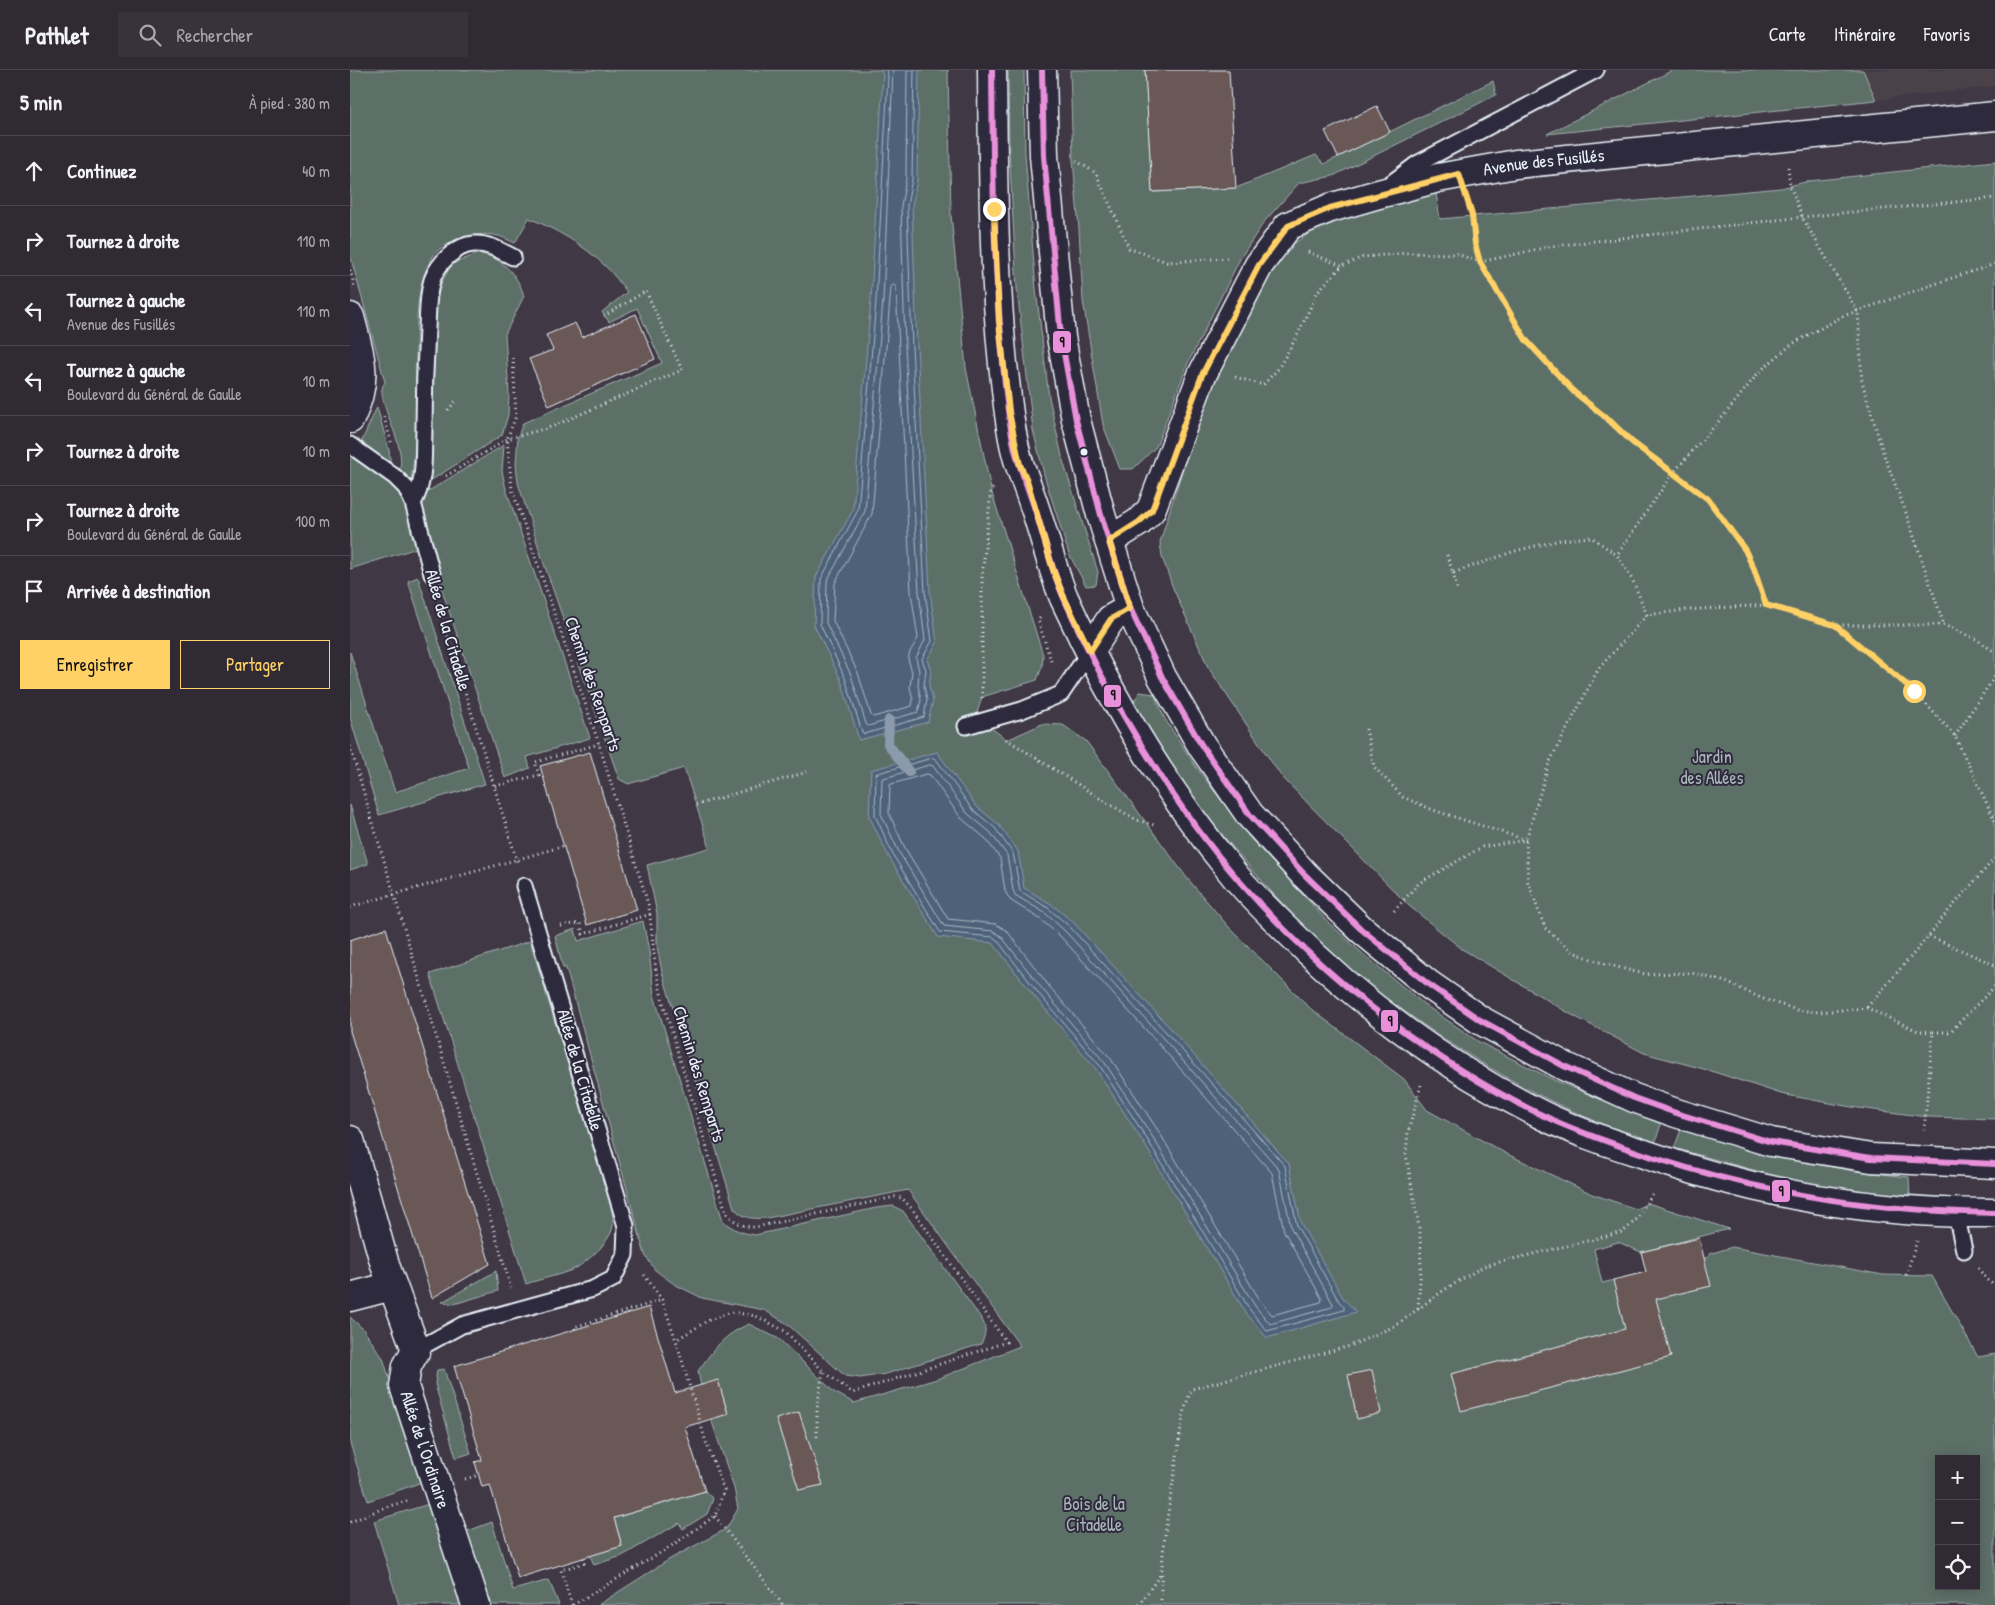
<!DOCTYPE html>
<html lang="fr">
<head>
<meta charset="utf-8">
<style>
  body { margin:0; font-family:"Patrick Hand",sans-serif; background:#38323c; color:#f1f3f6 }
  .controls { position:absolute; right:15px; bottom:15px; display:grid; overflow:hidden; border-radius:0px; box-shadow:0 2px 12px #0003 }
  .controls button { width:45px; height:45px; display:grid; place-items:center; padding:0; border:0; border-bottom:1px solid #4b464f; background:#302a34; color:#f1f3f6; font:25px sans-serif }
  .stop { position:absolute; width:15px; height:15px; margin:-11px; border:4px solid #ffd166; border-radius:50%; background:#fff }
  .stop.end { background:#ffd166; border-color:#fff; box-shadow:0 1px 5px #0008 }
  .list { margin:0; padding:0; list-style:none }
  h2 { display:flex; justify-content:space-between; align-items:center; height:65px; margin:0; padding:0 20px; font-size:21px }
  h2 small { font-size:16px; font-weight:400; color:#a8a7ac }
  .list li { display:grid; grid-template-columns:32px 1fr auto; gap:15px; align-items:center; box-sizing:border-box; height:70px; padding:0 20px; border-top:1px solid #4b464f }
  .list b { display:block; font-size:19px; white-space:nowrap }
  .list p { margin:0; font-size:16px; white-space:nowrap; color:#a8a7ac }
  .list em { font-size:16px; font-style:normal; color:#a8a7ac }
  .actions { display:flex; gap:10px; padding:15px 20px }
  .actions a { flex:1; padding:11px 0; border:1px solid #ffd166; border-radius:0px; text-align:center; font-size:18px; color:#ffd166 }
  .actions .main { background:#ffd166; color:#111 }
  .icon { flex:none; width:28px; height:28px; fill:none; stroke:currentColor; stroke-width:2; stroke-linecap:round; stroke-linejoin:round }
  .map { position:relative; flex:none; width:1645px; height:1535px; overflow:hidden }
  header { display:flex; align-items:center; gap:30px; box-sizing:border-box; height:70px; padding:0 25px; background:#302a34; border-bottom:1px solid #4b464f }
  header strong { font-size:24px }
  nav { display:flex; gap:28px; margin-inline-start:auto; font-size:18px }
  .search { width:350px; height:45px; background:#38323c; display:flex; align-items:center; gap:12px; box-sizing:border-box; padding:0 18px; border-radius:0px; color:#a8a7ac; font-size:19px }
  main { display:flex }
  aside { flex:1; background:#302a34 }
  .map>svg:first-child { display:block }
</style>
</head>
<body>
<header>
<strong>Pathlet</strong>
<div class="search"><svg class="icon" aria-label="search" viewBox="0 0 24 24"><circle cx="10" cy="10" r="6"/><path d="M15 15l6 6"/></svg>Rechercher</div>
<nav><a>Carte</a><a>Itinéraire</a><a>Favoris</a></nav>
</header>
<main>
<aside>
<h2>5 min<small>À pied · 380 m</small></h2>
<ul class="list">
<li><svg class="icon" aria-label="ahead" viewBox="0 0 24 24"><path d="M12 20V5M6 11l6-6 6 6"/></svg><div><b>Continuez</b></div><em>40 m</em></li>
<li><svg class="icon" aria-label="right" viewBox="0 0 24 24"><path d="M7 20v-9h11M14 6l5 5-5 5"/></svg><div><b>Tournez à droite</b></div><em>110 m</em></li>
<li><svg class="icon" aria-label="left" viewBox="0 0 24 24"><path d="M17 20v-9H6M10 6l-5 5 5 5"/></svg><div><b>Tournez à gauche</b><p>Avenue des Fusillés</p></div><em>110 m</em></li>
<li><svg class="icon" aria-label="left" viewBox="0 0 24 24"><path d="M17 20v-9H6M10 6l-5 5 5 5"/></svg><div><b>Tournez à gauche</b><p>Boulevard du Général de Gaulle</p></div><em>10 m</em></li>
<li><svg class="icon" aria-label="right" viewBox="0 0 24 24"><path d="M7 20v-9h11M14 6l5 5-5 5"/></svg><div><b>Tournez à droite</b></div><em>10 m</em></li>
<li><svg class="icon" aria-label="right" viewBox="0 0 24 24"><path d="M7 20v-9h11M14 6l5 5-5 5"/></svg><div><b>Tournez à droite</b><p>Boulevard du Général de Gaulle</p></div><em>100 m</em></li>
<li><svg class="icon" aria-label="arrive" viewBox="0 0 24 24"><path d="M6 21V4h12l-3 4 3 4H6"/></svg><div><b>Arrivée à destination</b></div></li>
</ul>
<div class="actions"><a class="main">Enregistrer</a><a>Partager</a></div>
</aside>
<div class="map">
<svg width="1645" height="1535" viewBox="0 0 1645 1535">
  <rect width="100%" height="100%" fill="#403845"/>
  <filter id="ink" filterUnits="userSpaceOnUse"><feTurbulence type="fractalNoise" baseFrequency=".02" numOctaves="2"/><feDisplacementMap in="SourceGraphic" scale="10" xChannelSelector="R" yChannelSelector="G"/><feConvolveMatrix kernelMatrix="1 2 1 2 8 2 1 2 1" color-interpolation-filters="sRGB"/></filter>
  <g filter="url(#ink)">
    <path fill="#4c424a" d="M 1513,0 L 1645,0 L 1645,16 L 1526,30 Z"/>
    <path fill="#5d6f67" stroke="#a2b0b0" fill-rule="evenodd" d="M 0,0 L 598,0 L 601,145 L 616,298 L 641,420 L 693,585 L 692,597 L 687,610 L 632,627 L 626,646 L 657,670 L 692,654 L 713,655 L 736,671 L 837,808 L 878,856 L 961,939 L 1054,1009 L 1077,1040 L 1155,1083 L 1242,1124 L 1286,1139 L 1298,1133 L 1379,1159 L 1291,1182 L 1268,1172 L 1244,1179 L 1252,1213 L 1359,1187 L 1359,1184 L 1382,1177 L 1533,1205 L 1582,1206 L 1628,1287 L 1645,1284 L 1645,1535 L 248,1535 L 320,1489 L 376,1459 L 388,1439 L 384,1418 L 361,1349 L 378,1343 L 368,1311 L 351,1316 L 348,1301 C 364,1279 373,1265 399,1254 L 429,1269 L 484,1322 L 504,1333 L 587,1309 L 670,1276 L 558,1120 L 417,1148 C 402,1149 394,1149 384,1138 L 312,902 L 307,876 L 307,844 L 297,795 L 359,778 L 359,775 L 334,698 L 278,714 L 269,709 L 193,491 L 168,413 L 166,394 L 168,366 L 173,353 L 312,293 L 287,238 L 259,252 L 252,242 L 277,222 C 270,213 263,203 254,195 C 234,175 205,159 179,148 L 165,173 C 158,170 151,166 144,165 C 125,162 96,169 84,185 C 66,212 67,247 66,278 C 65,323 69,371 60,415 L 49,402 C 57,378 34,346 32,323 C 31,319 33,315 35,312 L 0,185 ZM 1589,1389 L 1626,1389 L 1626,1516 L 1589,1516 Z
      M 658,0 L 674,0 L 675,83 L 686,219 L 699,327 L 713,391 L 748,502 L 746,515 L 736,516 L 719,484 L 695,408 L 683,360 L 667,219 L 659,80 Z
      M 720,0 L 795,0 L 802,122 L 886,118 L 966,85 L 974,94 L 1143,11 L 1146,25 L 983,106 L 949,113 L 914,152 L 891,187 L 838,293 L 806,377 L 783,399 L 770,399 L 753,355 L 733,231 L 729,159 L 723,90 Z
      M 1323,0 L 1513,0 L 1526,30 L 1197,64 Z
      M 1645,91 L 1645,1049 L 1578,1047 L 1501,1037 L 1431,1024 L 1361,1001 L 1294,983 L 1222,945 L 1112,879 L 1058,835 L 931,706 L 858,597 L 823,518 L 812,487 L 810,472 L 837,385 L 859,300 L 920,197 L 942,175 L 961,162 L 1003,145 L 1086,123 L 1090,149 L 1431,118 L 1459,111 Z
      M 127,184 C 150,185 168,205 174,226 L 155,264 L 159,325 L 158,345 L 152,365 L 74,415 L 81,332 L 86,232 L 92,211 L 102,194 Z
      M 27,337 L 39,380 L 41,397 L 10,375 Z
      M 154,375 L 152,401 L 156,419 L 240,668 L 177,687 L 180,698 L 155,708 L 87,505 L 71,446 L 72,434 L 77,422 Z
      M 3,386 L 46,418 L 56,438 L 67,478 L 0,499 L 0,390 Z
      M 68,507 L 135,714 L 29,745 L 0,647 L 0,582 L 45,722 L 119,698 L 58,511 Z
      M 790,622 L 804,624 L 815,649 L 846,697 L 900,768 L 979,853 L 1012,883 L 1075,935 L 1129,972 L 1204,1010 L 1311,1054 L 1305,1073 C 1220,1046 1144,1004 1071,953 C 1047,936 1023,920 1002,901 C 960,865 922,824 887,782 C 868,760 849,738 832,714 C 814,689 799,661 782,634 Z
      M 0,735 L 18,794 L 0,800 Z
      M 293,851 L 299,881 L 304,925 L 373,1151 C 384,1160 392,1163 405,1165 L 526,1138 L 543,1136 L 553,1141 L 631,1248 C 637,1257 636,1264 631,1274 L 536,1304 L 510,1308 L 495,1306 L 436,1253 L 414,1240 L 352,1228 L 324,1214 L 305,1200 L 295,1185 L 216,898 L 213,898 L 205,866 L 225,859 L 228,871 Z
      M 180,871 L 257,1121 C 260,1131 264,1145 263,1156 C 260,1172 241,1188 228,1197 C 216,1204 190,1209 176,1214 L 80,904 Z
      M 1331,1060 L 1439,1089 L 1504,1101 L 1559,1107 L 1560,1127 L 1539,1127 L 1450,1113 L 1324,1078 Z
      M 146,1201 L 148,1221 L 104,1234 L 92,1232 Z
      M 0,1247 L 13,1259 L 33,1288 L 72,1412 L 18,1431 L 0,1373 Z
      M 94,1299 L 121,1383 L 106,1388 L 85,1314 L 87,1300 Z
      M 355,1421 L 363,1429 L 357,1444 L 333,1459 L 329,1453 L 272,1486 L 244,1495 L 240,1485 L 272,1476 L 264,1448 Z
      M 79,1434 L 112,1535 L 49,1535 L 24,1451 Z
      M 142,1452 L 163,1520 L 199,1510 L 209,1535 L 141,1535 L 134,1526 L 115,1462 Z"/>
    <path fill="#4e6279" stroke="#8c9bac" d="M 531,0 L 569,0 L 567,110 L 562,136 L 567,275 L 580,521 L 587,573 L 577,590 L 581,600 L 579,616 L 583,630 L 578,652 L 509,670 L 491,610 L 464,555 L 466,507 L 503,440 L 521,230 L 533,5 Z
      M 587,682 L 626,736 L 648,754 L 668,781 L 674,818 L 701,834 L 723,852 L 820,958 L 939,1094 L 951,1154 L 993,1228 L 1006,1242 L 917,1268 L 896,1243 L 793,1072 L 746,999 L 685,927 L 643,873 L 588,867 L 539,787 L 519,746 L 521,700 Z"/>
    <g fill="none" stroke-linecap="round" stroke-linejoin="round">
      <path stroke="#aab8c5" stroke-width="1" d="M 537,0 L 538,6 L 526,231 L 508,440 L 471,509 L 470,554 L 495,608 L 512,662 L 514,664 L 574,647 L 577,630 L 574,616 L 576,600 L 572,589 L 582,571 L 575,522 L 562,276 L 557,136 L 562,109 L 564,0
        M 543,0 L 533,231 L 515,441 L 477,511 L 476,553 L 501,605 L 516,654 L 518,656 L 568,642 L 571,630 L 568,616 L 569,601 L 566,588 L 575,570 L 569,522 L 555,276 L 551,136 L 556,109 L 557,0
        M 544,215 L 546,217 L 561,522 L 568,568 L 560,582 L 558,589 L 562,602 L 560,617 L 563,630 L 562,636 L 523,647 L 521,645 L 508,603 L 483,551 L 485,513 L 522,444 L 541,217 Z
        M 583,688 L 586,689 L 622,739 L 645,758 L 663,783 L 670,821 L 698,838 L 719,856 L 816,962 L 935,1096 L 947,1156 L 988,1230 L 994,1237 L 994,1240 L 917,1261 L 900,1240 L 797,1069 L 750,996 L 689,924 L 647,870 L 643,867 L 590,862 L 543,785 L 525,745 L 526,704 Z
        M 580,695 L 583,696 L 617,743 L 640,762 L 657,785 L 663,820 L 665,825 L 695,843 L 715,861 L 811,966 L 929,1099 L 941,1158 L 983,1234 L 982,1237 L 920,1254 L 905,1236 L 802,1066 L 755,993 L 693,920 L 651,866 L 643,861 L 594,856 L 549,782 L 531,744 L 532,709 Z
        M 577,704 L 580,705 L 611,748 L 635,768 L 650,788 L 655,821 L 660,830 L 690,849 L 710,866 L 806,971 L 922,1103 L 934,1161 L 972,1229 L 971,1232 L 922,1245 L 911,1232 L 809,1062 L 761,989 L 699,916 L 657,861 L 646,854 L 598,849 L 555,778 L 539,743 L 540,715 Z"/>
      <path stroke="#8c9bac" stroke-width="10" d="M 539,650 L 538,674 L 559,702"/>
    </g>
    <path fill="#695857" stroke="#e8f1f8" d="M 795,0 L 879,0 L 886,118 L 802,122 Z
      M 1027,36 L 1040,62 L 988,87 L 975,61 Z
      M 286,244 L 305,289 L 199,336 L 179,289 L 203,280 L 196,265 L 225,253 L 232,267 Z
      M 240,682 L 287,840 L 237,855 L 190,696 Z
      M 36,858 L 140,1194 L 82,1228 L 0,961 L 0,870 Z
      M 1349,1168 L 1361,1216 L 1306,1229 L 1321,1287 L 1111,1341 L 1101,1304 L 1275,1259 L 1263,1210 L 1296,1202 L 1291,1182 Z
      M 299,1237 L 325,1323 L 368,1310 L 378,1344 L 335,1357 L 355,1421 L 264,1448 L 272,1476 L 168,1508 L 140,1415 L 132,1417 L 125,1392 L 132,1390 L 104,1296 Z
      M 1022,1300 L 1031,1343 L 1007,1349 L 998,1305 Z
      M 449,1342 L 473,1415 L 449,1420 L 426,1349 Z"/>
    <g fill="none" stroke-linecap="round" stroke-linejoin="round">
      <g stroke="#e8f1f8" stroke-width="19">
        <path id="lane" d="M 1040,114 L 1067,94 L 1246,0
          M 0,375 L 45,407 L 56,418 L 63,433 L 82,504
          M 63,433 C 76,412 73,383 74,359 C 74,325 75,292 77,259 C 78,242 77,226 82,210 C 88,193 106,175 124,174 C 138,173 151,181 163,187
          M 616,656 L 672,640 L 711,624 L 740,581
          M 1606,1144 L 1614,1180
          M 66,1280 L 112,1255 L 243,1219 L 263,1209 L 275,1185 L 276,1156 L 174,816"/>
      </g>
      <g stroke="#e8f1f8" stroke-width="31">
        <g id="street">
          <path d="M 0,247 C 11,289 19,308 0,349"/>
          <path id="s1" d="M 759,471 L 789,452 L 801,440 L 852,305 L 909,195 L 938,156 L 980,138 L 1025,125 L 1088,108 L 1166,94 L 1645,46"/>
          <path d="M 740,581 L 761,549 L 780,538"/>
          <path id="s2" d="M 0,1070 L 35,1195 L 66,1280 L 57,1296 L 54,1316 L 126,1535"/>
          <path d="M 0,1227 L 42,1216"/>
        </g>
      </g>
      <g stroke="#e8f1f8" stroke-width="31">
        <path id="secondary" d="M 642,0 C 643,98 643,196 653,294 C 657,325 660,367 670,396 C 677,415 684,434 690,454 C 698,479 704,504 714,528 C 759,626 817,723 886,807 C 901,825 918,841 934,857 C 1008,932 1097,998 1192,1045 C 1226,1062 1261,1073 1297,1085 C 1412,1125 1524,1144 1645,1143
          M 692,0 L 694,86 L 711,267 L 726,350 L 751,445 L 780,538 L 812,607 L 852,676 L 900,745 L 954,804 L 1011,859 L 1078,914 L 1130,950 L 1214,996 L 1284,1028 L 1326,1043 L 1421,1072 L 1521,1088 L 1645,1094"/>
      </g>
      <path stroke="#e8f1f8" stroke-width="3" stroke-dasharray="1 4" stroke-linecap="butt" d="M 726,91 L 746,103 L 779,178 L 817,192 L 878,188
        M 1438,97 L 1440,115 L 1452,147 L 1508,242 L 1512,312 L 1534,385 L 1555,440 L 1594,555
        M 1118,133 L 1122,145 L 1125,174 L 1130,192 L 1176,270 L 1224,322 L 1282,372 L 1358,429 L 1395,480 L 1404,499 L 1416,535 L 1485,555 L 1594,555 L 1626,569 L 1645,582
        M 958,182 L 992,196
        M 0,200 L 5,217
        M 163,288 L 166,346 L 157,369 L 162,419 L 249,674 L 299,837 L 306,901 L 314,936 L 376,1142 C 384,1153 393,1157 406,1157 L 545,1127 L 552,1128 L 563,1140 L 656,1272 L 503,1323 L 473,1301 L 435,1261 L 406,1246 L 381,1242 L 357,1251 L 326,1270
        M 885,307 L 913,315 L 928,299 L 947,266 L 968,221 L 992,196 L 1013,187 L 1058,183 L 1107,184 L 1130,192 L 1203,176 L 1452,147 L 1645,128
        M 98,340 L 106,331
        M 34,347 L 42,375
        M 96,406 L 157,369 L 201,357 L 332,300 L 296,221 L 254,246
        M 1097,485 L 1103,503 L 1165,481 L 1210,470 L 1241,467 L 1267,485
        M 1103,503 L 1108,522
        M 88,527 L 96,560 L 168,794
        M 1416,535 L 1336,540 L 1297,545 L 1249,598 L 1199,693 L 1176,770 L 1178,812 L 1195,858 L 1223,882 L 1249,892 L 1282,901 L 1295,904 L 1342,903 L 1376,912 L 1411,928 L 1447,940 L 1469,942 L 1517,938 L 1568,961 L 1583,962 L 1574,1060
        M 1297,545 L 1283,511 L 1267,485 L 1323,403 L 1376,343 L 1409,302 L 1442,274 L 1493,246 L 1602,208 L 1645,194
        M 690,548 L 688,550 L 702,594
        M 1486,556 L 1564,621 L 1605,666 L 1645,751
        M 632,628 L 632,508 L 641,420 L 645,417
        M 1016,659 L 1024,697 L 1053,727 L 1083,740 L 1176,770
        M 1605,666 L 1645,606
        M 656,669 L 759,734 L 787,750 L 804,755
        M 0,676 L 161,1218
        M 145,716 L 189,705 L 185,692 L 249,674
        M 346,735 L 457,702
        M 0,837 L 214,776
        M 1044,841 L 1069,813 L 1132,777 L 1176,770
        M 211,856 L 230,853 L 233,864 L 301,844
        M 1579,866 L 1645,895
        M 1517,937 L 1579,866 L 1594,846 L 1645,788
        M 1583,962 L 1600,962 L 1645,916
        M 1628,1198 L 1637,1210 L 1645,1216
        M 1556,1205 L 1567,1171
        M 1068,1238 L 1071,1198 L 1070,1163 L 1056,1084 L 1058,1062 L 1071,1015
        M 225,1259 L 224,1257 L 312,1230
        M 467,1367 L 467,1338 L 473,1301
        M 115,1409 L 129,1405
        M 365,1446 L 433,1535
        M 0,1452 L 36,1437 L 60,1430
        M 222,1535 L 211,1500 L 234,1493 L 233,1488
        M 223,1535 L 317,1479 L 365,1446 L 374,1420 L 356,1372 L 326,1270 L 312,1230 L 293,1203
        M 789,1535 L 810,1505
        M 811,1535 C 810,1488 818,1440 826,1394 C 830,1368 831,1342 842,1319 L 1000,1276 L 1045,1256 L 1094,1220 L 1134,1196 L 1273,1162 L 1287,1149 L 1302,1124"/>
      <use href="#lane" stroke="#2f2a3d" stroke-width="15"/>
      <use href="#street" stroke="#2f2a3d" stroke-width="28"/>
      <use href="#secondary" stroke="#2f2a3d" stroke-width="28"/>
      <g stroke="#2f2a3d" stroke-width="10">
        <path id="bus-1" d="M 642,0 C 643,89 643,179 651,268 C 654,305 657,343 665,380 C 671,402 680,423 687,445 C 696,473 702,501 714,528 C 756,624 822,735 892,814 C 975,909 1091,1000 1207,1052 C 1239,1066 1272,1077 1305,1088 C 1419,1125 1525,1141 1645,1143
          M 692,0 L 694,86 L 711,267 L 726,350 L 751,445 L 780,538 L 812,607 L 852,676 L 900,745 L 954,804 L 1011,859 L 1078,914 L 1130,950 L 1214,996 L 1284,1028 L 1326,1043 L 1421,1072 L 1521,1088 L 1645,1094"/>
      </g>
      <use href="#bus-1" stroke="#e890da" stroke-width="6"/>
    </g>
  </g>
  <g fill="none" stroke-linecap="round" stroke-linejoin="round" filter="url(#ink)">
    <path stroke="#ffd166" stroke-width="6" d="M 644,139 L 649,251 L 659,342 L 670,395 L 677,410 L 703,500 L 713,525 L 740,581 L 761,549 L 780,538 L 759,471 L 789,452 L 802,440 L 852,305 L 909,195 L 938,156 L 980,138 L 1109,104 L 1122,145 L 1125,174 L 1130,192 L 1176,270 L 1224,322 L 1258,349 L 1282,372 L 1358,429 L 1395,480 L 1404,499 L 1416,535 L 1485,555 L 1564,621"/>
  </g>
  <circle fill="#e8f1f8" stroke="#2f2a3d" stroke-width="2" cx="734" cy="382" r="4.5"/>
  <g text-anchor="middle" stroke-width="4" stroke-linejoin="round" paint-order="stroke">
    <g font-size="18" fill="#e8f1f8" stroke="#2f2a3d">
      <text dy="6" stroke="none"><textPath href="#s1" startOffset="634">Avenue des Fusillés</textPath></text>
      <text transform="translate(98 560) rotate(74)" y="6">Allée de la Citadelle</text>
      <text transform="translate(243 614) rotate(71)" y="6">Chemin des Remparts</text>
      <text transform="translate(230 1000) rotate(74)" y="6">Allée de la Citadelle</text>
      <text transform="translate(349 1004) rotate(73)" y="6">Chemin des Remparts</text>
      <text dy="6" stroke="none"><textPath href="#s2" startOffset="326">Allée de l'Ordinaire</textPath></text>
    </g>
    <g font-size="18" fill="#a9b6b7" stroke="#2f2a3d">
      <text x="1362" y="693">Jardin<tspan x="1362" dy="21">des Allées</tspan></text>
      <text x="744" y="1440">Bois de la<tspan x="744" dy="21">Citadelle</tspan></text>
    </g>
  </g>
  <g stroke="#2f2a3d" stroke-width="2">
    <rect x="702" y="260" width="20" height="24" rx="5" fill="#e890da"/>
    <rect x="753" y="614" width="19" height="24" rx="5" fill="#e890da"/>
    <rect x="1030" y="939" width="19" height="24" rx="5" fill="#e890da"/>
    <rect x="1421" y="1109" width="20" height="24" rx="5" fill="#e890da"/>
  </g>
  <g font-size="14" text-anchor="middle" font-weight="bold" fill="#111">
    <text x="712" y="277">9</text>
    <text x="763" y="630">9</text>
    <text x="1040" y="956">9</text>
    <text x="1431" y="1126">9</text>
  </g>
</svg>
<div class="controls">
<button>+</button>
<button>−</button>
<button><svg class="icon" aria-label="locate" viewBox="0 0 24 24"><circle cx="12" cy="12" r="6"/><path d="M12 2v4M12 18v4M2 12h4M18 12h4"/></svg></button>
</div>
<div class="stop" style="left:1564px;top:621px"></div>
<div class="stop end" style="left:644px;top:139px"></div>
</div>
</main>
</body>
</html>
